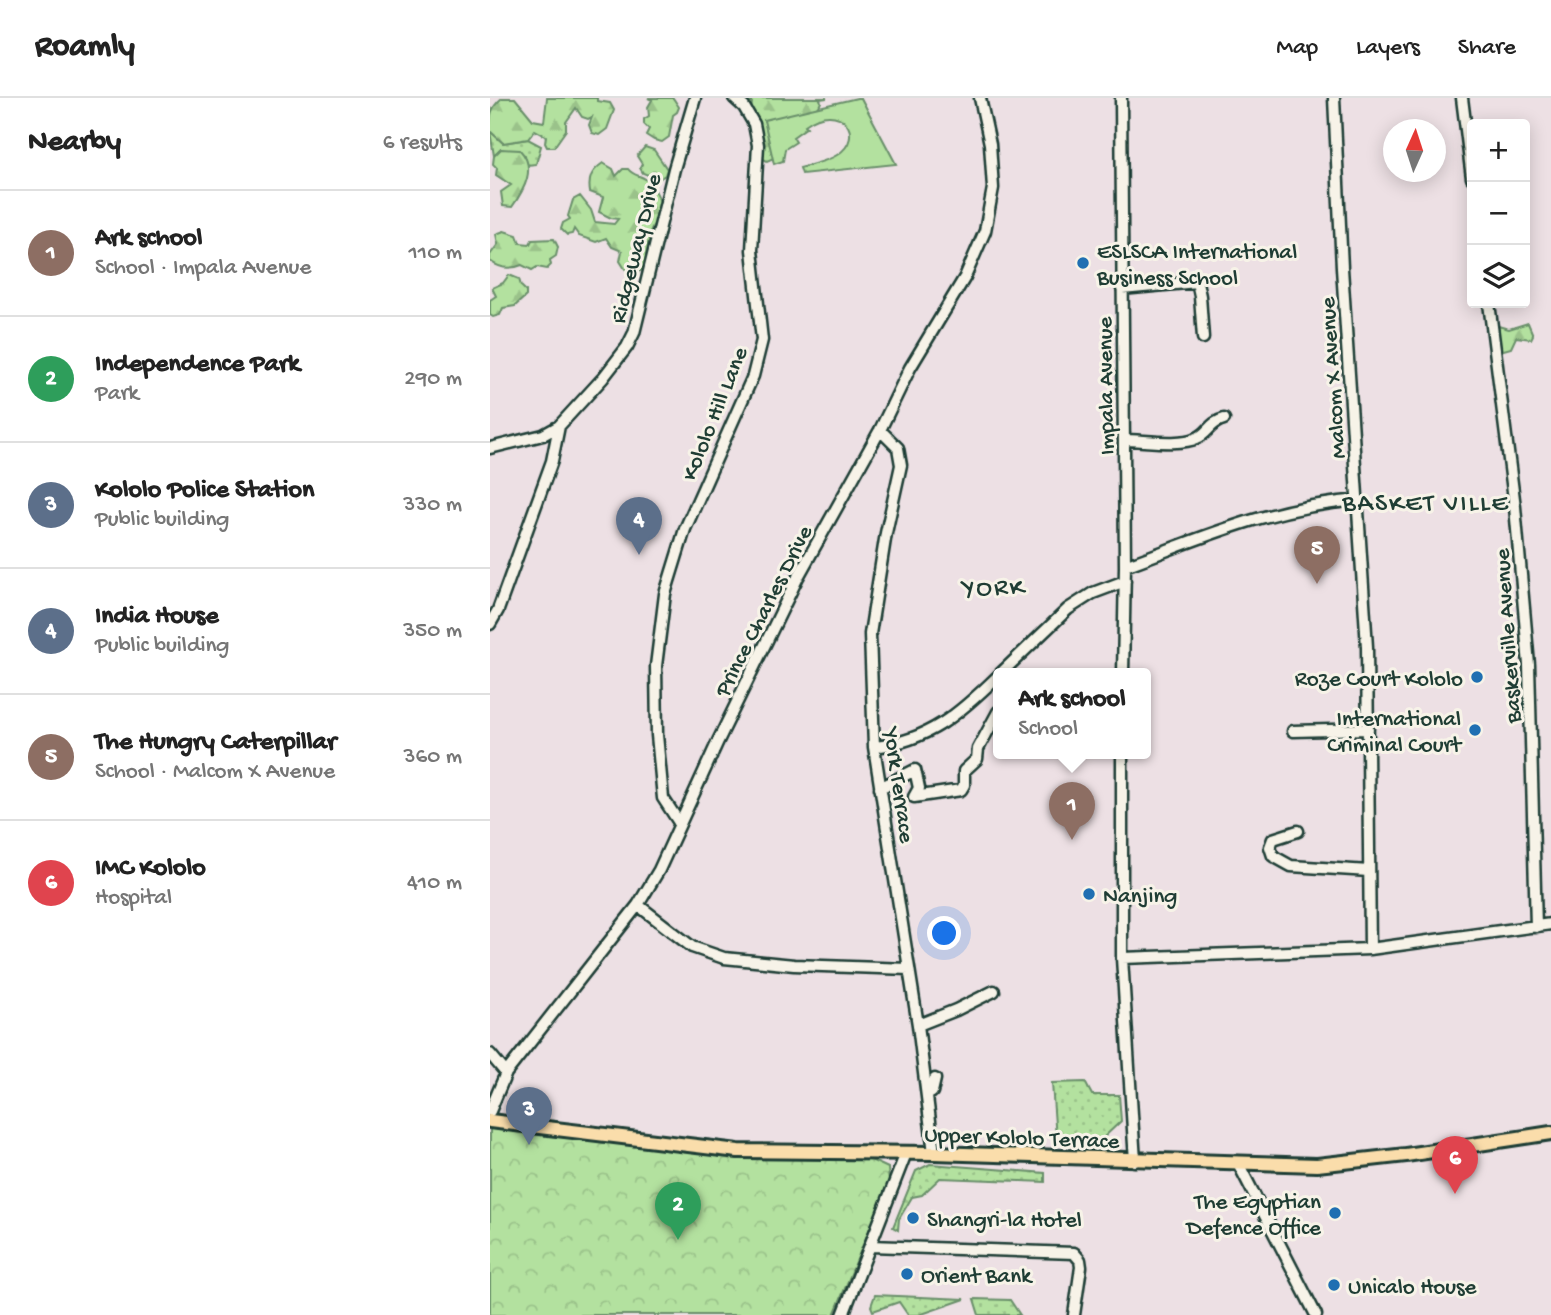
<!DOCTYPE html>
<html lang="en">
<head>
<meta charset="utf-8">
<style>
  body { margin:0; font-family:"Gochi Hand",sans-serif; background:#f2f2f2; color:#222 }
  .controls { position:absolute; right:21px; top:21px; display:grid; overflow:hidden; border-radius:7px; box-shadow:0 4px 18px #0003 }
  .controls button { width:63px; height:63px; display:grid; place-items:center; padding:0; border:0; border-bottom:2px solid #e0e0e0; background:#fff; color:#222; font:35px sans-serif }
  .compass { position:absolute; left:893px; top:21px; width:63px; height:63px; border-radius:50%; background:#fff; box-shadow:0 4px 18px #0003; rotate:3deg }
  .you { position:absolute; left:455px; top:836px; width:24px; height:24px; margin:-18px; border:5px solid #fff; border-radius:50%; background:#1a73e8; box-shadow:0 0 0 10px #1a73e833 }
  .badge { display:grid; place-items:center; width:46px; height:46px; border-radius:50%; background:#1f6fb2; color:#fff; font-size:23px; font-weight:700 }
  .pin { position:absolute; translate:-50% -58px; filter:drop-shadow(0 2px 4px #0008) }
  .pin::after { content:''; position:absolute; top:37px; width:24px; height:21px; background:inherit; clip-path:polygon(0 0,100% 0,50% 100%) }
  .popup { position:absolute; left:503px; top:570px; width:158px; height:91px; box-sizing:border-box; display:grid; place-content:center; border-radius:7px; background:#fff; filter:drop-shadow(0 2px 5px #0005); font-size:23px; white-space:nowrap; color:#767676 }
  .popup b { font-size:26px; color:#222 }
  .popup::after { content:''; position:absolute; left:50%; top:100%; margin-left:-14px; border:14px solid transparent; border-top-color:#fff }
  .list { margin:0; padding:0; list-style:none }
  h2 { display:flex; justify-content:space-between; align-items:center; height:91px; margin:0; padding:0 28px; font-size:30px }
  h2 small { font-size:23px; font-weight:400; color:#767676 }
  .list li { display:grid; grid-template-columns:46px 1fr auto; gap:21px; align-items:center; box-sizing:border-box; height:126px; padding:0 28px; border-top:2px solid #e0e0e0 }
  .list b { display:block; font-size:26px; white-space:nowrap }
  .list p { margin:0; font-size:23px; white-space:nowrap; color:#767676 }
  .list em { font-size:23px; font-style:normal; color:#767676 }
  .icon { flex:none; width:38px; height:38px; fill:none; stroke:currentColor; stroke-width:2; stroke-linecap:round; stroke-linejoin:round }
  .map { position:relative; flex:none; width:1061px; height:1217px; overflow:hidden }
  header { display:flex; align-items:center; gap:42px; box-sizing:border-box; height:98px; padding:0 35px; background:#fff; border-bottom:2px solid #e0e0e0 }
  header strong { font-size:33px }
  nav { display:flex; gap:38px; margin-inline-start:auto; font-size:24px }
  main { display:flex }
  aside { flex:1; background:#fff }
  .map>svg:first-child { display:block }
</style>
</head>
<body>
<header>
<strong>Roamly</strong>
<nav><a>Map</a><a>Layers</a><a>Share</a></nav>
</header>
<main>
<aside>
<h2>Nearby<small>6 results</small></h2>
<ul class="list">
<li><span class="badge" style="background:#8d6e63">1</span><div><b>Ark school</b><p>School · Impala Avenue</p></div><em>110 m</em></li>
<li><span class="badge" style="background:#2e9e5b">2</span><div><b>Independence Park</b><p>Park</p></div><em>290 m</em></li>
<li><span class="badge" style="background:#5c6f8a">3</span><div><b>Kololo Police Station</b><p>Public building</p></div><em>330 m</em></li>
<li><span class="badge" style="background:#5c6f8a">4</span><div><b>India House</b><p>Public building</p></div><em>350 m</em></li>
<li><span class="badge" style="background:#8d6e63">5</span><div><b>The Hungry Caterpillar</b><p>School · Malcom X Avenue</p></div><em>360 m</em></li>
<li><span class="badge" style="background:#e0444e">6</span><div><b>IMC Kololo</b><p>Hospital</p></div><em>410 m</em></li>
</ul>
</aside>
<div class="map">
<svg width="1061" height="1217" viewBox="0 0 1061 1217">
  <defs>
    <pattern id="grass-dots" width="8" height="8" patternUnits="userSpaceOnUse" patternTransform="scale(1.75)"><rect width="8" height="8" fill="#b3e19f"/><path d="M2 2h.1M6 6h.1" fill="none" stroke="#9ac28a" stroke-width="1.8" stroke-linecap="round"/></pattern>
    <pattern id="forest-firs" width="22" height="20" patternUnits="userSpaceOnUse" patternTransform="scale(1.75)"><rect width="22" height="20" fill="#b3e19f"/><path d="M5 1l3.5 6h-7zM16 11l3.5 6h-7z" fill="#9ac28a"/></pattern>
    <pattern id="park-crowns" width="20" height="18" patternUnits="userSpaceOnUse" patternTransform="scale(1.75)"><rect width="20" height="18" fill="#b3e19f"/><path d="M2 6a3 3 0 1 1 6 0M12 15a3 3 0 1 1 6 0" fill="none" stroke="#9ac28a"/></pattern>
  </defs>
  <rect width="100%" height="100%" fill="#ede0e4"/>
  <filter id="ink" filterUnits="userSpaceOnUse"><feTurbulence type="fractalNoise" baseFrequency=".0143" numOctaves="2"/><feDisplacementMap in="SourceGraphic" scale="14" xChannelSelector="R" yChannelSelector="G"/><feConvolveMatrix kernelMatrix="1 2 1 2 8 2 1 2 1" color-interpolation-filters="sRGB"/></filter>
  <g filter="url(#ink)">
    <path fill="url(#grass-dots)" stroke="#698f6a" stroke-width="2" d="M 0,33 L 13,45 L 38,41 L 51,48 L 46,66 L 37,67 L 35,57 L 11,51 L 4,58 Z
      M 595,984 L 602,997 L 629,997 L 631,1023 L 612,1041 L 566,1041 L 562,985 Z
      M 440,1066 L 555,1075 L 555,1084 L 450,1080 L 432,1097 L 422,1099 L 409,1121 L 408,1132 L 403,1129 L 426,1073 Z
      M 385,1197 L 475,1201 L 429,1217 L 418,1217 L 409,1204 L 383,1213 L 381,1208 Z
      M 484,1201 L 520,1202 L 530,1217 L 489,1217 Z"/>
    <path fill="url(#forest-firs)" stroke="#698f6a" stroke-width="2" d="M 12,0 L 25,0 L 43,22 L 54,24 L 57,0 L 107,0 L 107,3 L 120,5 L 124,12 L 117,31 L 109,37 L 102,35 L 99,27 L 102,19 L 98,21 L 92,19 L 86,10 L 76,24 L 76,32 L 64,49 L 57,49 L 55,45 L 56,38 L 45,32 L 38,41 L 13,45 L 0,33 C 0,18 0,10 12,0 Z
      M 158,0 L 183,0 L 189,9 L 187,14 L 183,17 L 179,39 L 172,44 L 164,42 L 156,37 L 159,31 L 154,26 L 154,21 L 159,18 L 158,9 L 162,2 Z
      M 250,0 L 337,0 L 330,1 L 331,4 L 327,13 L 311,17 L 288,58 L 277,63 L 264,56 L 265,48 L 260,25 L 262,4 L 257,7 Z
      M 155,49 L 164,52 L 177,71 L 175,77 L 169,81 L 163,79 L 164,74 L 158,77 L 153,75 L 150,70 L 152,66 L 147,58 Z
      M 11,51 L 30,52 C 47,70 34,92 22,109 L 13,108 L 11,94 L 21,87 L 6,77 L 7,70 L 3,66 L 4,58 Z
      M 113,65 L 123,71 L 126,78 L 133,71 L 138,71 C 144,79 154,77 160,85 C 168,95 174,108 168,120 C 165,126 161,129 160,135 C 158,148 157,159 152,172 L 146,175 L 135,171 L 130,163 L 132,153 L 122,149 L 116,140 L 106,144 L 89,138 L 84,131 L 82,136 L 77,137 L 71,131 L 73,125 L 80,121 L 78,118 L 83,102 L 90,98 L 101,112 L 105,124 L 124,126 L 128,121 L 121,120 L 109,114 L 113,99 L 100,94 C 98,81 101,73 113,65 Z
      M 14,133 L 27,137 L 30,145 L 40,146 L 42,142 L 64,141 L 68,149 L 66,158 L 60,162 L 61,167 L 57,171 L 47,169 L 42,172 L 32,167 C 20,172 9,170 0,163 L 0,157 L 8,146 L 6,136 Z
      M 19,177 L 29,181 L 31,188 L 36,193 L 36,198 L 25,208 L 13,210 L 10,217 L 3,219 L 0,217 L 0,202 L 6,198 L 2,190 L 13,185 Z
      M 1038,225 L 1043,237 L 1041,241 L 1026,239 L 1021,250 L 1010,253 L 1005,234 L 1008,228 L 1019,231 Z"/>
    <path fill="url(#park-crowns)" stroke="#698f6a" stroke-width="2" d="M 0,1031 L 241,1058 L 381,1062 L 398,1070 L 399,1084 L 344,1217 L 0,1217 Z"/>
    <path fill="#b3e19f" stroke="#698f6a" stroke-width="2" d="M 367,0 L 371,0 L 406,66 L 312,76 L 310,70 C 322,66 336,64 347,57 C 377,38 351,1 315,27 L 317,29 L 303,39 L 306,44 L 295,51 L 293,63 L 284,66 L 274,22 Z"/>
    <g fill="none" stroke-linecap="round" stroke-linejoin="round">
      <g stroke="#1f3d34" stroke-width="15">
        <path id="minor" d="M 631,0 L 635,468 L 633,576
          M 844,0 L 852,170 L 877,549 L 880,851
          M 972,0 L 982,80
          M 632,191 L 707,184 L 710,198 L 713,240
          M 999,205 L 1025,409 L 1039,567 L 1046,829
          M 390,332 L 408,350 L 411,367 L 396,435 L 380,536 L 384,649 L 428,927 L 444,1055
          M 634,342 C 654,342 690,348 707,340 C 719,335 719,325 734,321
          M 0,350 L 53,337 L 69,328
          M 635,468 C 717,438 780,409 869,402
          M 0,526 L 8,512 L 62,363 L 69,328 L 113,280 L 137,249 L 144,235 L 184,71 L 205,0
          M 510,576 L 578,511 L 603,495 L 635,483
          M 803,633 L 878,631
          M 384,649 C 439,643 470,615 508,578
          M 632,656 L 632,860 L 645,1063
          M 390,690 L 425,672 L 429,690 L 424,699 L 471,692 L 474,687 L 474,673 L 487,661 L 488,651 L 508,614
          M 190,726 L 173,700 L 167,637 L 166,568 L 175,496 L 195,431 L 263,278 L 272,242 L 262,152 L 268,47 L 264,26 L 254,9 L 244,0
          M 808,733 L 783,741 L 780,749 L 783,758 L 801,768 L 879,773
          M 148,807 L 202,849 L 234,860 L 304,867 L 419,871
          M 632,860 L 880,851 L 1061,826
          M 428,927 L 466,912 L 504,893
          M 0,956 L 16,975
          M 437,997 L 442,994 L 445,981
          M 0,1013 L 16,975 L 148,807 L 169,772 L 228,643 L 308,479 L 390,332 L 420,270 L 475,179 L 495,133 L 503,90 L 500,46 L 490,0
          M 748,1065 L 826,1217
          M 380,1148 L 584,1155 L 590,1162 L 591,1169 L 584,1217
          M 353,1217 L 416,1055"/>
      </g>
      <g stroke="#1f3d34" stroke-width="18">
        <path id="major" d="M 0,1023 L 248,1053 L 444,1055 L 827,1067 L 916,1057 L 1061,1035"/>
      </g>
      <use href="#minor" stroke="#f7f3e8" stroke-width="10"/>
      <use href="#major" stroke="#faddab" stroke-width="12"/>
    </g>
  </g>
  <g fill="#1f6fb2" stroke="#f7f3e8" stroke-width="2.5">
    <circle cx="593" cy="165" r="7"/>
    <circle cx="987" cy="579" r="7"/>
    <circle cx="985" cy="632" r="7"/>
    <circle cx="599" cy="796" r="7"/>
    <circle cx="845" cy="1115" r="7"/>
    <circle cx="423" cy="1120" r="7"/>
    <circle cx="417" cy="1176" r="7"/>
    <circle cx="844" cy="1187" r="7"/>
  </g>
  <g text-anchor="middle" stroke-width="6" stroke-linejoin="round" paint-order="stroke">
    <g font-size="23" fill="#1f3d34" stroke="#f7f3e8">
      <text transform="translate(144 150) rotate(-76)" y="8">Ridgeway Drive</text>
      <text transform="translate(841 280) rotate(-94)" y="8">Malcom X Avenue</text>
      <text transform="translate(614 288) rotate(-91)" y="8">Impala Avenue</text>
      <text transform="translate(223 315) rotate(-68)" y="8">Kololo Hill Lane</text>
      <text transform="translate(272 512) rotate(-63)" y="8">Prince Charles Drive</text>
      <text transform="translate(1016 538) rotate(-94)" y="8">Baskerville Avenue</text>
      <text transform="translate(411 687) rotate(82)" y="8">York Terrace</text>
      <text transform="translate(532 1038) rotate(2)" y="8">Upper Kololo Terrace</text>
    </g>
    <g font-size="23" fill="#1f3d34" stroke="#f7f3e8" text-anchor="start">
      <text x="607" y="160">ESLSCA International<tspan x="607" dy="26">Business School</tspan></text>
      <text x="973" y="587" text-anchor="end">Roze Court Kololo</text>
      <text x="971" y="627" text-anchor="end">International<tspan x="971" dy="26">Criminal Court</tspan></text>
      <text x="613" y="804">Nanjing</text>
      <text x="831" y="1110" text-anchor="end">The Egyptian<tspan x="831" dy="26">Defence Office</tspan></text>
      <text x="437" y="1128">Shangri-la Hotel</text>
      <text x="431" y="1184">Orient Bank</text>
      <text x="858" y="1195">Unicalo House</text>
    </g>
    <g font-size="26" letter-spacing="2" fill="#1f3d34" stroke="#f7f3e8">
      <text x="936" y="412">BASKET VILLE</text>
      <text x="504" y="496">YORK</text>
    </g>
  </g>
</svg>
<div class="controls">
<button>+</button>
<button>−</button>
<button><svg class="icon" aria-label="layers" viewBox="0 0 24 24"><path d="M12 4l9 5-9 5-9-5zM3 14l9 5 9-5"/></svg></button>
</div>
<svg class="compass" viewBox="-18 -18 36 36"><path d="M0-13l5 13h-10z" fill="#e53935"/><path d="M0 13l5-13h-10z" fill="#767676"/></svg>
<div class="you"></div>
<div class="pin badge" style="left:582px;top:742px;background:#8d6e63">1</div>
<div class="popup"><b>Ark school</b>School</div>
<div class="pin badge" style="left:188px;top:1142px;background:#2e9e5b">2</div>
<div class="pin badge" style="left:39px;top:1047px;background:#5c6f8a">3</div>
<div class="pin badge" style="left:149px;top:457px;background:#5c6f8a">4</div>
<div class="pin badge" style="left:827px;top:486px;background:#8d6e63">5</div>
<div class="pin badge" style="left:965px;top:1096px;background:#e0444e">6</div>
</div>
</main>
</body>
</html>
